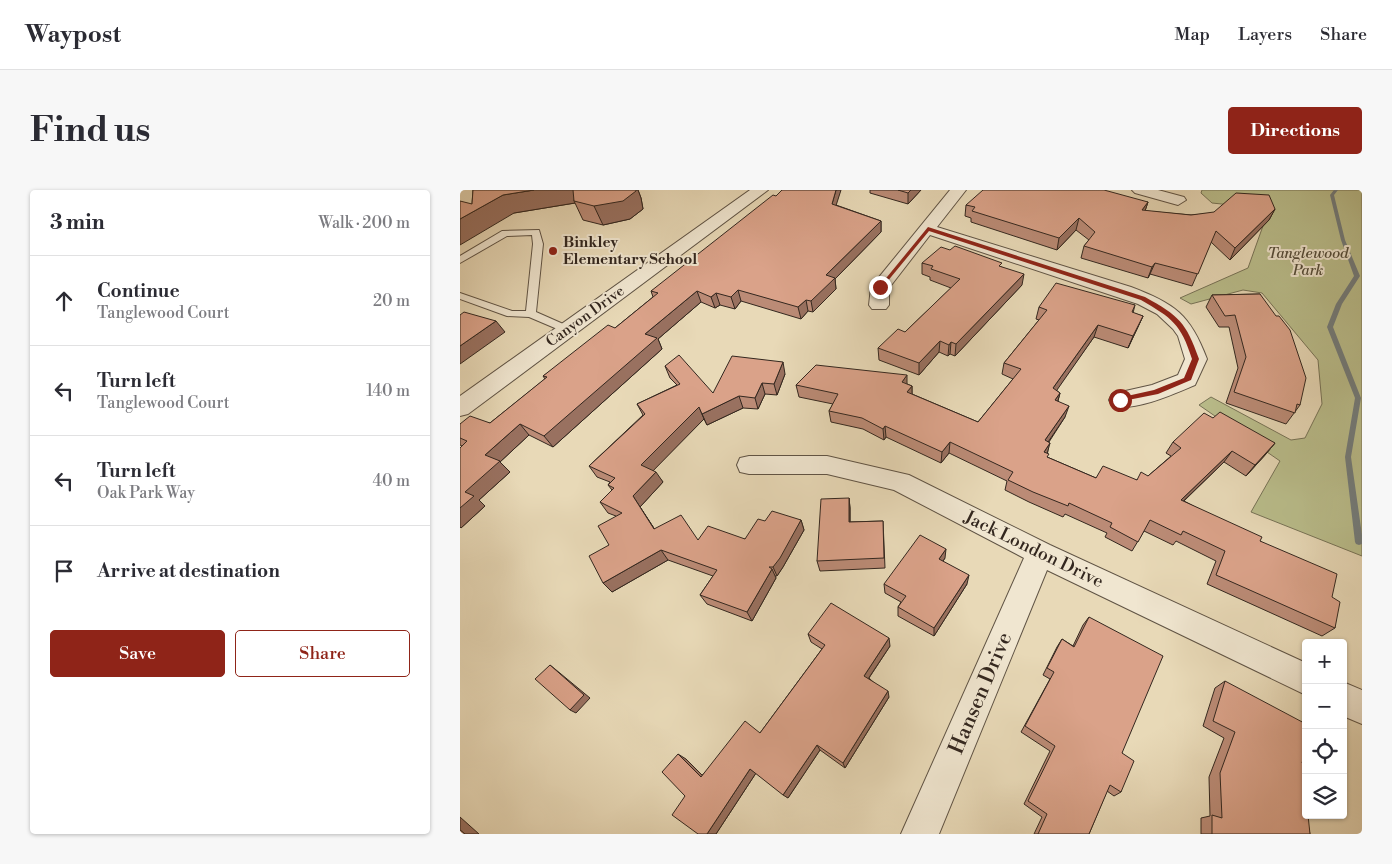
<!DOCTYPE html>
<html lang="en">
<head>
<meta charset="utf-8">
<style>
  body { margin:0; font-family:"Libre Bodoni",serif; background:#f7f7f7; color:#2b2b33 }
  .controls { position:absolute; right:15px; bottom:15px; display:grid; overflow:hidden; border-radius:5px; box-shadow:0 1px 4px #0004 }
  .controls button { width:45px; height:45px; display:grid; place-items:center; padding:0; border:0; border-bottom:1px solid #e1e1e2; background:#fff; color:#2b2b33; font:25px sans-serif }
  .stop { position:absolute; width:15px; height:15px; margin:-11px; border:4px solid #8f2418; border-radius:50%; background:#fff }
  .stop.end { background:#8f2418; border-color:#fff; box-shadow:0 1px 5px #0008 }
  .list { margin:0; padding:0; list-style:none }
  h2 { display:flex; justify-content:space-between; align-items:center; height:65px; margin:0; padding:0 20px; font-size:21px }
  h2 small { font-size:16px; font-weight:400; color:#7c7c81 }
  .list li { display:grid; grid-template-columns:32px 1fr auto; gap:15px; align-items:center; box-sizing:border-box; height:90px; padding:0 20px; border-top:1px solid #e1e1e2 }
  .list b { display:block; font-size:19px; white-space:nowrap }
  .list p { margin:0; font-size:16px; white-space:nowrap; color:#7c7c81 }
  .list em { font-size:16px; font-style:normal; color:#7c7c81 }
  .actions { display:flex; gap:10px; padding:15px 20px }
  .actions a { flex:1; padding:11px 0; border:1px solid #8f2418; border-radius:5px; text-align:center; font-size:18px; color:#8f2418 }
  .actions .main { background:#8f2418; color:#fff }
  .icon { flex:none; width:28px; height:28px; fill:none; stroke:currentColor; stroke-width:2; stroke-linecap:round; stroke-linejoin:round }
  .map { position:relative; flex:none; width:902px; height:644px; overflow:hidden; border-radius:5px }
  header { display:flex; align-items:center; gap:30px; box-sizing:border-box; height:70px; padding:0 25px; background:#fff; border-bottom:1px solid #e1e1e2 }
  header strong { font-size:24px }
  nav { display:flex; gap:28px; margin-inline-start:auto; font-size:18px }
  .intro { display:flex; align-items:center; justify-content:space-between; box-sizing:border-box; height:120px; padding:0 30px }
  h1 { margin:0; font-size:35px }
  .button { padding:12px 22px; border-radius:5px; background:#8f2418; color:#fff; font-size:18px; font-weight:700 }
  main { display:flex; gap:30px; padding:0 30px }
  aside { flex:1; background:#fff; border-radius:5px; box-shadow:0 1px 4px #0004 }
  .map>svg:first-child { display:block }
</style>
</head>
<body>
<header>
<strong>Waypost</strong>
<nav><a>Map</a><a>Layers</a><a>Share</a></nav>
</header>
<div class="intro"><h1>Find us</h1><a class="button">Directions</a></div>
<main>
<aside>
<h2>3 min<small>Walk · 200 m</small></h2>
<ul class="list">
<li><svg class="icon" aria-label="ahead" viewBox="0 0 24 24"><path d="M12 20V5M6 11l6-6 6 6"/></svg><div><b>Continue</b><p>Tanglewood Court</p></div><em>20 m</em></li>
<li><svg class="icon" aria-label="left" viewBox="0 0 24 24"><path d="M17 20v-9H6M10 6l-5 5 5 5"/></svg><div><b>Turn left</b><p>Tanglewood Court</p></div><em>140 m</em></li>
<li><svg class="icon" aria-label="left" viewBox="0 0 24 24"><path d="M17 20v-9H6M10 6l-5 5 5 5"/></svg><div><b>Turn left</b><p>Oak Park Way</p></div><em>40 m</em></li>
<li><svg class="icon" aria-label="arrive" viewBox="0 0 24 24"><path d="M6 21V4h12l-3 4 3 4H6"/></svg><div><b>Arrive at destination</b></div></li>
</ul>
<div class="actions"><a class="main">Save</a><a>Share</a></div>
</aside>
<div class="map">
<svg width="902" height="644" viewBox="0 0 902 644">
  <rect width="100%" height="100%" fill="#e8d9b7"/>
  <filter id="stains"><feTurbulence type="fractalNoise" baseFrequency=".004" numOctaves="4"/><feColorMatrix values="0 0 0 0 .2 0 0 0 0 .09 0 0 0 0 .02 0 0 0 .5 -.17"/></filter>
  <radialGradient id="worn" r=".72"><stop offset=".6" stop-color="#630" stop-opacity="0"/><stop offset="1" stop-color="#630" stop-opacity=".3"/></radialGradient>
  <path fill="#babe8c" stroke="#767256" d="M 742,0 L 902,0 L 902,366 L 791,322 L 820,271 L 739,215 L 751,207 L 831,250 L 845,248 L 862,214 L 858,170 L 802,103 L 783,100 L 731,114 L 720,108 L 788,78 L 809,19 L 752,13 L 741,3 Z"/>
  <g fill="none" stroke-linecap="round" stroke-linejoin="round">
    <path fill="#737d7d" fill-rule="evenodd" d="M 874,0 L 878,0 L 874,5 L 885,50 L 900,86 L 882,114 L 873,137 L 901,208 L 891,267 L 902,345 L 902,354 L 899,355 L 896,354 L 895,352 L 885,267 L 895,208 L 867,137 L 876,114 L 894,86 L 881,50 L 870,5 Z"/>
    <g stroke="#605445" stroke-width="2">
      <path id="service" d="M 79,40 L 83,54 L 76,122 L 110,137 L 110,141 L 102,141 L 69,127 L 47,126 L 0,109 L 0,103 L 52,121 L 66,121 L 73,54 L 72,45 L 47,46 L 0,73 L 0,66 L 42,41 Z"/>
    </g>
    <g stroke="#605445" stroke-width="2">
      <path id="minor" d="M 290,0 L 308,0 L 8,224 L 0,226 L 0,206 Z
        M 490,0 L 506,0 L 477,37 L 671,97 C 715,114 730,124 747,169 L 735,195 C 714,204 674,222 652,216 L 649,210 L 652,204 L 692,195 L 718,185 L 725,169 L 718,146 L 713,139 L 697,124 L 678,114 L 470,45 L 429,98 L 429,115 L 426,119 L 412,119 L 409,115 L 411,97 Z
        M 672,0 L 698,0 L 724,7 L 726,10 L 718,15 L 675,3 Z
        M 289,266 L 367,266 L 449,285 L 590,355 L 846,473 L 846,505 L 587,380 L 479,644 L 441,644 L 564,368 L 434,300 L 367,284 L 289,284 L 280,282 L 277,275 L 280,268 Z
        M 883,492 L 902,500 L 902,534 L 883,526 Z"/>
    </g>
    <use href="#service" fill="#f0e6d0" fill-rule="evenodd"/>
    <use href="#minor" fill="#f0e6d0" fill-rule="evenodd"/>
  </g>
  <path fill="#bb8b76" stroke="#33271f" d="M 13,0 L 178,0 L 181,8 L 183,19 L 170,29 L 143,35 L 123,30 L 115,13 L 54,23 L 12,14 Z
    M 410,0 L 461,0 L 448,14 L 410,3 Z
    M 688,12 L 685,21 L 731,25 L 815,19 L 809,30 L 770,70 L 751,52 L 732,96 L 690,84 L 688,88 L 621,68 L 624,56 L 629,50 L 616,40 L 597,60 L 511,32 L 511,28 L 505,26 L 506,15 Z
    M 376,15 L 421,31 L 421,42 L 375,89 L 376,99 L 353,122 L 348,121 L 341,129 L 281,111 L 275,119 L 260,115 L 255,118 L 241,112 L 198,149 L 202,159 L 93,257 L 69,245 L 40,272 L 50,282 L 19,310 L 25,316 L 1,338 L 0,337 L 0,258 L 2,256 L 0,255 L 0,234 L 30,233 L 85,189 L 83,186 L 155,138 L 193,107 L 191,101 Z
    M 462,73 L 542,77 L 562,95 L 495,166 L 490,164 L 488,166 L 479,162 L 459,185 L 419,170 L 418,158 L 445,142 L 491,98 L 470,90 L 470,87 L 462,84 Z
    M 800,104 L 840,215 L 826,234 L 766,213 L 778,178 L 769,137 L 759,137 L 746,117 L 752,105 Z
    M 675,115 L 673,123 L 683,126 L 668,158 L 634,147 L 596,200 L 600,203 L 598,211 L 605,227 L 589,252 L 587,267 L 636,288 L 677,290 L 688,286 L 711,266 L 706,263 L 713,252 L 753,228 L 815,253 L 806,264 L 786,286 L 764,272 L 724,311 L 800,351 L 872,407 L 875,438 L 862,446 L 747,394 L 756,371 L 716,351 L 713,355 L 684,341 L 672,361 L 645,347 L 647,343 L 605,324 L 603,327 L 569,312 L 545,300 L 547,291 L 489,263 L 481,273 L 426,247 L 424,250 L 403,239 L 371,232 L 369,221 L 373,214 L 339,207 L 336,195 L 447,194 L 452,196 L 452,204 L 518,232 L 553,189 L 542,184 L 544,173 L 579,130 L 576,129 L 579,117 Z
    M 205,176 L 253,203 L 325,184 L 317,205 L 305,204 L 298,219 L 283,218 L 247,235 L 244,229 L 193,280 L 203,292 L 180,317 L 194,339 L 238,350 L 285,349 L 305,331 L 341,330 L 344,340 L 323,377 L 317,386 L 315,386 L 316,388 L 292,431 L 247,414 L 240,405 L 253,386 L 208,370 L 152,402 L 149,355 L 156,326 L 148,323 L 140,312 L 152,300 L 148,295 L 150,292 L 137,287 L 129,276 L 183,225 L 177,214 L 217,195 L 210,188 Z
    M 389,308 L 390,318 L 390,332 L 423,331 L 425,378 L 360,381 L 357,371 Z
    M 485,368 L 483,371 L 507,394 L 474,446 L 438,426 L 438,417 L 441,412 L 425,403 L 424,394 Z
    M 629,427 L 662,563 L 661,602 L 654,606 L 647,601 L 629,644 L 574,644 L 582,627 L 564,614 L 590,561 L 561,542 L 590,489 L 583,485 L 597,457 L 602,449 L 613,456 L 623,435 Z
    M 348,444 L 430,456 L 409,488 L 429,507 L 385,578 L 360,560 L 328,608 L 296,583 L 256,644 L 238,644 L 225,606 L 226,569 L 242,585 L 300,543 L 362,459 L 351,452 Z
    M 765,491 L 842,573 L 846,625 L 850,644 L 741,644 L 741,628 L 750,626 L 749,587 L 764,548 L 743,536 L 755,498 Z"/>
  <path fill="#997160" stroke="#33271f" d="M 74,0 L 115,0 L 114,11 L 115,13 L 54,23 L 0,55 L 0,29 L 43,5 Z
    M 176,0 L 178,0 L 181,8 L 183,19 L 170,29 L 143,35 L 134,16 Z
    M 376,0 L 381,0 L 373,25 L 372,14 Z
    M 451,0 L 461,0 L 448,14 L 448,3 Z
    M 688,12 L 684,24 L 682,20 Z
    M 815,19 L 809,30 L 770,70 L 775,58 Z
    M 619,28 L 616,40 L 597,60 L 599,48 Z
    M 421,31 L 421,42 L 375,89 L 376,99 L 353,122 L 351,111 L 366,85 Z
    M 695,73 L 690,84 L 688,88 L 692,77 Z
    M 564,84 L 562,95 L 495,166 L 496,154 Z
    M 278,100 L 281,111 L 275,119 L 271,107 Z
    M 237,101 L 241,112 L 198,149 L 202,159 L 93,257 L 84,246 L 185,144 Z
    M 256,103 L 260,115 L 255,118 L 251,107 Z
    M 346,110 L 348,121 L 341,129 L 338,117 Z
    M 683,126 L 678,137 L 668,158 L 673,146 Z
    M 36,131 L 45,142 L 0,174 L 0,156 Z
    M 638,135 L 634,147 L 590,210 L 593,198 Z
    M 480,151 L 479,162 L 459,185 L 459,173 Z
    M 491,152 L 490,164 L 488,166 L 489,155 Z
    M 323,172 L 325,184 L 317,205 L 314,194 Z
    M 447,185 L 447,197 L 442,192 Z
    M 302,193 L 305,204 L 298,219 L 295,208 Z
    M 452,196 L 452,208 L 447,202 Z
    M 600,203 L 597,214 L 595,210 Z
    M 279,206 L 283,218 L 247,235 L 242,224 Z
    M 609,216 L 605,227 L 582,261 L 585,250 Z
    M 239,217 L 244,229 L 188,286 L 181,275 Z
    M 60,234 L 69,245 L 40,272 L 50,282 L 19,310 L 25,316 L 1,338 L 0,337 L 0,318 L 5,302 L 25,265 Z
    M 425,236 L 426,247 L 424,250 L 423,239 Z
    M 490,252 L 489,263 L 481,273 L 482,262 Z
    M 590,253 L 587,264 L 584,262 Z
    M 815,253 L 806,264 L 786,286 L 795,275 Z
    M 772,261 L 764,272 L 714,320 L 721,310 Z
    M 196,282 L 203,292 L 180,317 L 201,349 L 173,306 Z
    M 389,308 L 390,318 L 390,342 L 389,332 Z
    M 341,330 L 344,340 L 323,377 L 317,386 L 313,377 Z
    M 486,359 L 485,368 L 478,378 L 479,369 Z
    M 201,360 L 208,370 L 152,402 L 143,393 Z
    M 312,379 L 316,388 L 292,431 L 287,422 Z
    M 509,385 L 507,394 L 474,446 L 474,438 Z
    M 429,448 L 430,456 L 406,492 L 404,486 Z
    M 90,475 L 95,479 L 130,508 L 116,523 L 110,520 Z
    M 428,501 L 429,507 L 385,578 L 383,573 Z
    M 357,555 L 360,560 L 328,608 L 323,605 Z
    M 218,564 L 226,569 L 248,591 L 241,587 Z
    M 290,579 L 296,583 L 256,644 L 247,644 Z
    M 0,627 L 19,644 L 5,644 L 0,640 Z"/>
  <path fill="#daa289" stroke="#33271f" d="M 13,0 L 74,0 L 43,5 L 0,29 L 0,11 L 12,14 Z
    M 113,0 L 176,0 L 176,1 L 163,11 L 134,16 L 114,11 Z
    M 322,0 L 376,0 L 372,14 L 421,31 L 366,85 L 375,88 L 351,111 L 346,110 L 338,117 L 278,100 L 271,107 L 256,103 L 251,107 L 237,101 L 185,144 L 197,148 L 84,246 L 60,234 L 25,265 L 40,271 L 5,302 L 14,306 L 0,318 L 0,258 L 7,251 L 0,248 L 0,234 L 10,226 L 30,233 L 87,187 L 83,186 L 148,135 L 155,138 L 198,103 L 191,101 L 313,5 L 316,6 Z
    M 438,0 L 451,0 L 448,3 Z
    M 523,0 L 644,0 L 688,12 L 682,20 L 731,25 L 754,22 L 776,3 L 809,5 L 815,19 L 775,58 L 756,41 L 738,84 L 695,73 L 692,77 L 624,56 L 635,42 L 619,28 L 599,48 L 512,21 L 515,17 L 506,15 Z
    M 495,56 L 542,73 L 539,76 L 564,84 L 496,154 L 491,152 L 489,155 L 480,151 L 459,173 L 418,158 L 438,139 L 445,142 L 500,89 L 471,79 L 473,76 L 462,73 L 481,57 L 490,60 Z
    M 596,93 L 675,115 L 672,122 L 683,126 L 673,146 L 638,135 L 593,198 L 600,203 L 595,210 L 609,216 L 585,250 L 590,253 L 584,262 L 589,264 L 587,267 L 636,288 L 643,276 L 677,290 L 681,282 L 688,286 L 721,258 L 713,252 L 744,223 L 753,228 L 760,222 L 815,253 L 795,275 L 772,261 L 721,310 L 802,347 L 800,351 L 877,384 L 872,407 L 880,412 L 875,438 L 756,385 L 765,361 L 723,341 L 721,345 L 690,330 L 678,352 L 650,337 L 652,333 L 609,313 L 608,316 L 573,302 L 548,290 L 553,282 L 490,252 L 482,262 L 425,236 L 423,239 L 402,228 L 369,221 L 378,204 L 336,195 L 356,175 L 447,185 L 442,192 L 452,196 L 447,202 L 518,232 L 561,179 L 544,173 L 587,120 L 579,117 Z
    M 800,104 L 816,126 L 819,126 L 830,140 L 846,188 L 840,215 L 837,214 L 835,223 L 774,202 L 786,167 L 775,125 L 765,126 L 752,105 Z
    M 4,122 L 36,131 L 0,156 L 0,125 Z
    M 219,165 L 253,203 L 272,166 L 323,172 L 314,194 L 302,193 L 295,208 L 279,206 L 242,224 L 239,217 L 181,275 L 196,282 L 173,306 L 194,339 L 221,325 L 238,350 L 248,336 L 285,349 L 298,329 L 305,331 L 312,321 L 341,330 L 320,368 L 313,377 L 309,377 L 312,379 L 287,422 L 240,405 L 257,380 L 201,360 L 143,393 L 129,366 L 149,355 L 138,336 L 162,323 L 140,312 L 154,298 L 148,295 L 155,288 L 129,276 L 185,224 L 177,214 L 220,194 L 205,176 Z
    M 389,308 L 389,332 L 423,331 L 424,368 L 357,371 L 361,309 Z
    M 460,345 L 486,359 L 479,369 L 509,385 L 474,438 L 438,417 L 446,406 L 424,394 Z
    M 371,413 L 429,448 L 404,486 L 428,501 L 383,573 L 357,555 L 323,605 L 290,579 L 247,644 L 238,644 L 212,625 L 225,606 L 202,582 L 218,564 L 241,587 L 285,531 L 300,543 L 365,455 L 348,444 Z
    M 629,427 L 703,466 L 662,563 L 674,571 L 661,602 L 650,595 L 629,644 L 578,644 L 587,624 L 568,611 L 595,556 L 565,536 L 594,482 L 587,478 L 602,449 L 614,457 Z
    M 90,475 L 124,505 L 110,520 L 75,489 Z
    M 765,491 L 846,534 L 846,558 L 842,573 L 846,575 L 846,625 L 848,625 L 850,644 L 752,644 L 752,625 L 762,628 L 760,583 L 775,542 L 753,531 Z
    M 0,640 L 5,644 L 0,644 Z"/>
  <path fill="#8f2418" d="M 468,37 L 685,107 C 719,126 726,132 739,169 L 731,190 L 698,204 L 658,212 L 658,208 L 694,200 L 724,188 L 732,169 C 721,134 712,128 681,110 L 469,41 L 422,98 L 418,98 Z"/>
  <circle fill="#8f2418" stroke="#f0e6d0" stroke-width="2" cx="93" cy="61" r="5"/>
  <g text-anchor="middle" stroke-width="4" stroke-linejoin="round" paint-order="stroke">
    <g font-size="15" font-weight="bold" fill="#33271f" stroke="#f0e6d0" text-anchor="start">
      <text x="103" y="57">Binkley<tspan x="103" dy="17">Elementary School</tspan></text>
    </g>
    <g font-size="15" font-style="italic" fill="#554d3a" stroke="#f0e6d0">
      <text x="848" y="68">Tanglewood<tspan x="848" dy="17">Park</tspan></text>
    </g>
    <g font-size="15" fill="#33271f" stroke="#f0e6d0">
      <text transform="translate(125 126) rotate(-36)" y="5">Canyon Drive</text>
    </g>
    <g font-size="18" fill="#33271f" stroke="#f0e6d0">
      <text transform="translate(574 359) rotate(26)" y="6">Jack London Drive</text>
    </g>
    <g font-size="21" fill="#33271f" stroke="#f0e6d0">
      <text transform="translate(520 503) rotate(-67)" y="7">Hansen Drive</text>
    </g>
  </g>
  <rect width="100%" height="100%" filter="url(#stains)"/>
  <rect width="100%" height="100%" fill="url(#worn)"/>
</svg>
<div class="controls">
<button>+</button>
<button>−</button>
<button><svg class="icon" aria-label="locate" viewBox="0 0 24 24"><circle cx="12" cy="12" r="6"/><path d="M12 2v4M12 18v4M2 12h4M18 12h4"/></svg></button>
<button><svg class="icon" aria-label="layers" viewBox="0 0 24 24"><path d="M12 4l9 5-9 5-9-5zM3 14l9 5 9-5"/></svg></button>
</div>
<div class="stop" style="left:660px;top:210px"></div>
<div class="stop end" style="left:420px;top:97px"></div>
</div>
</main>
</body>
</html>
